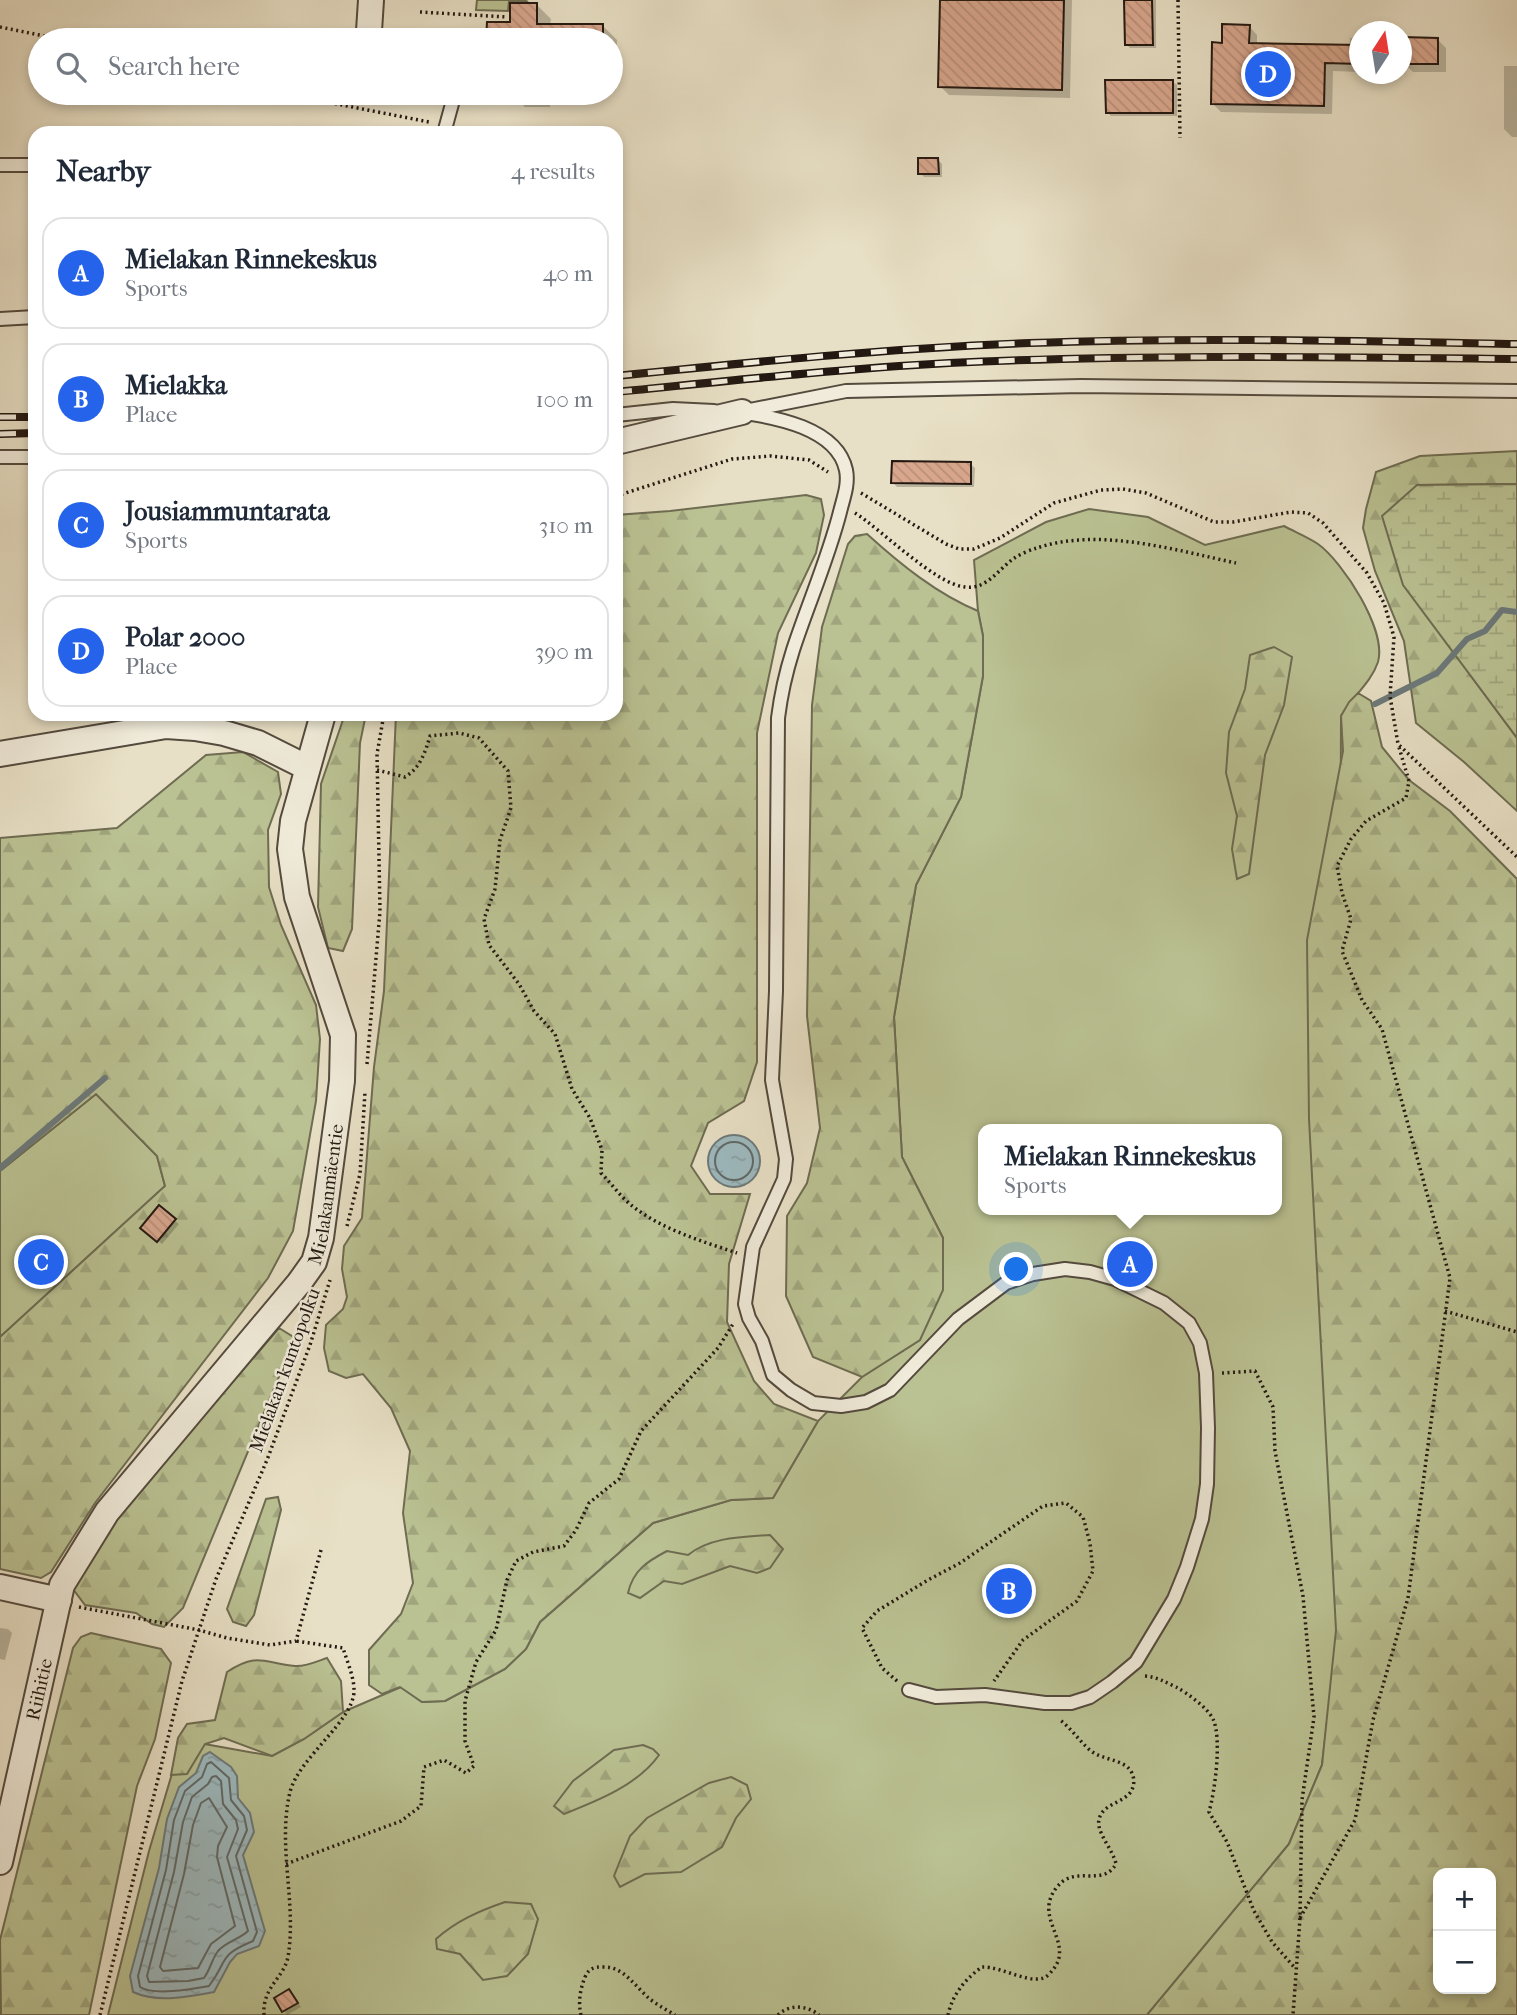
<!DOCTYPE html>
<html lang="en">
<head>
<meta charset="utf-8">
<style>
  body { margin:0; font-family:"IM FELL French Canon",serif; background:#f2f2f3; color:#1f2937 }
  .controls { position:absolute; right:21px; bottom:21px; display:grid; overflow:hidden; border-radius:14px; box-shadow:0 4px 10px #0003 }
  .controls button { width:63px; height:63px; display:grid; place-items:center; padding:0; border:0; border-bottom:2px solid #e0e1e3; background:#fff; color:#1f2937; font:35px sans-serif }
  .compass { position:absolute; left:1349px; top:21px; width:63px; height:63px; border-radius:50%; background:#fff; box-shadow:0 4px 10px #0003; rotate:12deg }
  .you { position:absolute; left:1017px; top:1270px; width:24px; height:24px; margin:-18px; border:5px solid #fff; border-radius:50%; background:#1a73e8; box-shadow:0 0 0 10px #1a73e833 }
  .badge { display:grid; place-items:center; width:46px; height:46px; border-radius:50%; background:#2563eb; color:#fff; font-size:23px; font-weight:700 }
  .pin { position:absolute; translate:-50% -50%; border:4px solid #fff; box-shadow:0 2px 7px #0006 }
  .popup { position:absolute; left:978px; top:1124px; width:304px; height:91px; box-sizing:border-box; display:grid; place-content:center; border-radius:14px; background:#fff; filter:drop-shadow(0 2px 5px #0005); font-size:23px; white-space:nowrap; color:#747a83 }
  .popup b { font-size:26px; color:#1f2937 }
  .popup::after { content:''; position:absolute; left:50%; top:100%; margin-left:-14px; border:14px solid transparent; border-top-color:#fff }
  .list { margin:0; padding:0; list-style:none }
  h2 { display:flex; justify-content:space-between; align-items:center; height:91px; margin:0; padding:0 28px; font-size:30px }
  h2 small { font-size:23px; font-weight:400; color:#747a83 }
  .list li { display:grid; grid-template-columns:46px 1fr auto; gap:21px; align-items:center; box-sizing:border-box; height:112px; margin:0 14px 14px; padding:0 14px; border:2px solid #e0e1e3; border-radius:21px }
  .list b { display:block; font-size:26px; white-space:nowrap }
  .list p { margin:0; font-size:23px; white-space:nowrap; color:#747a83 }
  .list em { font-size:23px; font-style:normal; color:#747a83 }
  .icon { flex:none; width:38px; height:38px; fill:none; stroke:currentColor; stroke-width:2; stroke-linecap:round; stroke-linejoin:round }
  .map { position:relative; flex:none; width:1517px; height:2015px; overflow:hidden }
  .search { position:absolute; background:#fff; box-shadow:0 4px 10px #0003; left:28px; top:28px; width:595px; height:77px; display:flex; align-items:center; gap:18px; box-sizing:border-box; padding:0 24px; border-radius:38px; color:#747a83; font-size:26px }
  .panel { position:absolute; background:#fff; box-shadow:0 4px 10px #0003; left:28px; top:126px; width:595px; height:595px; border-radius:21px }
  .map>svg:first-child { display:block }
</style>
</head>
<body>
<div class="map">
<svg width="1517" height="2015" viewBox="0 0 1517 2015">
  <defs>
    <pattern id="forest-firs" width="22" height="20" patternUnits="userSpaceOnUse" patternTransform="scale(1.75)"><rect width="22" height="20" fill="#bac192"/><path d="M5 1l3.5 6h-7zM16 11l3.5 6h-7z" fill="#a0a57d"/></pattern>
    <pattern id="wetland-marsh" width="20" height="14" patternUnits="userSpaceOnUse" patternTransform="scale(1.75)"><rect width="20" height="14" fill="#bac192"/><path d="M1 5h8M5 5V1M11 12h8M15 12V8" fill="none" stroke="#a0a57d"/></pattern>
    <pattern id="water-ripples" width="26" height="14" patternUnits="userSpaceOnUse" patternTransform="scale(1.75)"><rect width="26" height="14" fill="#9dbac0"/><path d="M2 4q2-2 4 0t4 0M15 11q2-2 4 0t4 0" fill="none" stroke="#879fa4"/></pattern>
    <pattern id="building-back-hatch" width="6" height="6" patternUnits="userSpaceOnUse" patternTransform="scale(1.75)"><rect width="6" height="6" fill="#d9a78e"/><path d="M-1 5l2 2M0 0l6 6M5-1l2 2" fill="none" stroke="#ba8f79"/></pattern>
  </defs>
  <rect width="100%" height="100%" fill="#e8e0c6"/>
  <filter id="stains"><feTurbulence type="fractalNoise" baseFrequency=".00286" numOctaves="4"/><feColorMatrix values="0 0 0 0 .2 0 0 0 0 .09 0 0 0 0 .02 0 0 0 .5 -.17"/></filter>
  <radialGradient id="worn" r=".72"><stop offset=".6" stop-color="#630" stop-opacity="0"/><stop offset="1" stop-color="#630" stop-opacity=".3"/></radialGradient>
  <path fill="#bac192" stroke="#6e6c52" stroke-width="2" fill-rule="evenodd" d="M 477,0 L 524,0 L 528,2 L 509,1 L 508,11 L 476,10 Z
    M 1089,509 L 1148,517 L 1205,545 L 1284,526 C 1295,532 1308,537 1318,544 C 1343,562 1387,630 1378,662 C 1371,683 1352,697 1341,716 L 1338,1626 L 1322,1765 L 1289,1844 L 1147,2015 L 108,2015 L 149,1851 L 182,1740 L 272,1756 L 304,1739 L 343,1712 L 401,1687 L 422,1702 L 445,1701 L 505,1669 L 526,1649 L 540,1622 L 653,1523 L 731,1500 L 773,1498 L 818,1421 L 862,1377 L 920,1340 L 943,1238 L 902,1157 L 894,1017 L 916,885 L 961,797 L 983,676 L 983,636 L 978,611 L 974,560 L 1046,522 ZM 983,1129 L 1277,1129 L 1277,1210 L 983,1210 Z
    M 96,1094 L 157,1156 L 165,1186 L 0,1337 L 0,1171 Z"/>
  <path fill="url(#forest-firs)" stroke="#6e6c52" stroke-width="2" fill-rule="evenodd" d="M 1517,451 L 1517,484 L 1417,485 L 1472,677 L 1517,738 L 1517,811 L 1464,762 L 1416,723 L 1404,641 L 1375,571 L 1363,528 L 1366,509 L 1376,472 L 1420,456 Z
    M 806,495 L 821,499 L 824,515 L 816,553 L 778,633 L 757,733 L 757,1062 L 744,1101 L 708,1123 L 691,1166 L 710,1194 L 750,1194 L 729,1264 L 727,1322 L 754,1381 L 774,1404 L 818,1421 L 773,1498 L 731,1500 L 653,1523 L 540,1622 L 526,1649 L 505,1669 L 445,1701 L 422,1702 L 400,1687 L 382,1694 L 369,1685 L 369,1650 L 401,1614 L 413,1583 L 403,1513 L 410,1451 L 391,1408 L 363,1374 L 346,1378 L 329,1371 L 324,1348 L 326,1325 L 343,1309 L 347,1297 L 342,1269 L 344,1246 L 362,1218 L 374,1067 L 384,991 L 396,714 L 616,714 L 616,515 L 670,511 Z
    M 867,534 C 900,564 937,594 978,611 L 983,636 L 983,676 L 961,797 L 916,885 L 894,1017 L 902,1157 L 943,1238 L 943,1290 L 920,1340 L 862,1377 L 813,1357 L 786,1296 L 787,1216 L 807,1183 L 820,1128 L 807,1016 L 812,705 L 822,627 L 848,544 L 855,536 Z
    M 1274,647 L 1292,657 L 1284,705 L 1265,755 L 1249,874 L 1237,879 L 1232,849 L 1237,816 L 1226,773 L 1229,732 L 1245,689 L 1250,655 Z
    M 1358,693 L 1371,701 L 1382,747 L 1409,780 L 1450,811 L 1517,879 L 1517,2015 L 1147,2015 L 1289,1844 L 1322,1765 L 1336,1630 L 1309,1119 L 1307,940 L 1343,751 L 1341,716 L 1349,702 ZM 1438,1873 L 1491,1873 L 1491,1989 L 1438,1989 Z
    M 345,714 L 366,714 L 360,743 L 352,929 L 343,951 L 328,948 L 318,907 L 321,784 Z
    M 243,752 L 278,772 L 281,794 L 268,830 L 269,887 L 281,925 L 316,1005 L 320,1039 L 316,1101 L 293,1231 L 268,1278 L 95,1503 L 51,1572 L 41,1578 L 0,1569 L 0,1337 L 165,1186 L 157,1156 L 96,1094 L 0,1171 L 0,838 L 117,828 L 206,755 Z
    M 279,1328 L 295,1338 L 183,1608 L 164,1627 L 152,1624 L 136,1613 L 85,1605 L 70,1585 L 98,1539 Z
    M 278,1497 L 281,1510 L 254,1615 L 246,1626 L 233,1622 L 227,1609 L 266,1499 Z
    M 770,1535 L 783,1549 L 770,1568 L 757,1573 L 730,1566 L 682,1584 L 664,1581 L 640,1598 L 628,1593 C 633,1570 648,1561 667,1551 L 688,1555 C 710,1537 742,1537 770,1535 Z
    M 91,1633 L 161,1649 L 171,1663 L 155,1739 L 137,1786 L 89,2015 L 1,2015 L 0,1940 L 73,1648 L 81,1637 Z
    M 327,1658 L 341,1681 L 343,1712 L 304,1739 L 272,1756 L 224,1738 L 205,1744 L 187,1774 L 171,1775 L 178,1738 L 187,1724 L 215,1720 L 227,1672 C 258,1652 263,1663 295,1666 C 305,1667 318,1661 327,1658 Z
    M 643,1745 L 653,1749 L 659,1755 C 638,1785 597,1801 564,1814 L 554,1806 L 573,1781 L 614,1750 Z
    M 731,1777 L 747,1785 L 751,1799 L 736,1818 L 722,1847 L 681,1872 L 645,1874 L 620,1887 L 614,1876 L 630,1836 L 647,1818 L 709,1783 Z
    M 505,1902 L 531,1904 L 538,1919 L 528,1954 L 507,1976 L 483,1980 L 460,1954 L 437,1949 L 436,1939 C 456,1921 479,1911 505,1902 Z"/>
  <path fill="url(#wetland-marsh)" stroke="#6e6c52" stroke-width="2" d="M 1517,484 L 1517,738 L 1403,585 L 1382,516 L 1417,485 Z"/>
  <path fill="url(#water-ripples)" stroke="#6c797a" stroke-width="2" d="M708 1161a26 26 0 1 1 52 0a26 26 0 1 1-52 0Z
    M 210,1752 L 231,1767 L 237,1776 L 238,1798 L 250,1813 L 254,1832 L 243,1855 L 265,1931 L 259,1946 L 237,1954 L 230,1962 L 214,1992 C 189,1997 157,2003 133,1992 L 130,1976 L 159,1868 L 167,1819 L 179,1787 L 196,1773 L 203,1756 Z"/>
  <path fill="#0003" d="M 942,0 L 1072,0 L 1070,98 L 949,95 L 940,86 Z
    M 1126,0 L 1156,0 L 1156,48 L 1130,48 L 1126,44 Z
    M 537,5 L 551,19 L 550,25 L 603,26 L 617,40 L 616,90 L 611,90 L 611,40 L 488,40 L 488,24 L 512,24 Z
    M 1249,26 L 1257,35 L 1257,45 L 1350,47 L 1350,38 L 1360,38 L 1360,72 L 1333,71 L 1332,114 L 1221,112 L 1212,103 L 1224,44 Z
    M 1437,39 L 1446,48 L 1446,72 L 1413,72 L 1404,63 Z
    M 1504,66 L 1517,66 L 1517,137 L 1512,137 L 1504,129 Z
    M 1172,81 L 1177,85 L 1177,116 L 1111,116 L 1107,112 Z
    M 511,93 L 550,93 L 550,107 L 525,107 Z
    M 938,160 L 942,164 L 942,177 L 924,177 L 920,173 Z
    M 970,464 L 975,468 L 974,487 L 897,487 L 893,483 Z
    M 159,1207 L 179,1224 L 162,1244 L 146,1231 Z
    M 0,1628 L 8,1629 L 12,1633 L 5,1660 L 0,1659 Z
    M 293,1995 L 301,2007 L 287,2015 L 276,1999 Z"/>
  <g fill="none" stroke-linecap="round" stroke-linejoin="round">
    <path stroke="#606968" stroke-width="2" d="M715 1161a19 19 0 1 1 38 0a19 19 0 1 1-38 0Z
      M 211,1762 L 229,1778 L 231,1800 L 244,1816 L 247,1830 L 236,1856 L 257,1932 L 253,1941 C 217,1956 229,1960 209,1986 C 192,1989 154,1996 140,1987 L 138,1976 L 166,1870 L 174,1820 L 185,1791 L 202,1777 L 207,1764 Z
      M 216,1776 L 221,1781 L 223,1804 L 236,1820 L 238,1829 L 227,1857 L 248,1931 C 240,1939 227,1941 218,1951 C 212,1959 210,1970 204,1978 L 188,1981 L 149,1982 L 147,1976 L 174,1872 L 183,1822 L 192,1797 L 208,1784 L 212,1777 Z
      M 209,1798 L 227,1827 L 218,1846 L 217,1857 L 235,1926 L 211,1944 L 198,1968 L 163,1971 L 160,1967 L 184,1874 L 193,1825 L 201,1803 Z"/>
    <path stroke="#6c797a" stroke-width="6" d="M 1375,704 L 1437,673 L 1467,639 L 1485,631 L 1502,610 L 1517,612
      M 0,1168 L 105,1078"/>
  </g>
  <path fill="url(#building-back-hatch)" stroke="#231811" stroke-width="2" d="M 940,0 L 1064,0 L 1062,90 L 938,87 Z
    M 1124,0 L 1152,0 L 1153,45 L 1125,45 Z
    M 510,3 L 537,3 L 537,24 L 603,24 L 603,40 L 486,40 L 487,22 L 510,22 Z
    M 1222,24 L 1250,25 L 1249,43 L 1360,45 L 1360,64 L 1325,63 L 1324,106 L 1211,104 L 1212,42 L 1222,43 Z
    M 1402,37 L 1438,38 L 1438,64 L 1402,64 Z
    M 1105,80 L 1173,80 L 1173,113 L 1106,113 Z
    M 918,158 L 938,158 L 939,174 L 918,174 Z
    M 892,461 L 971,462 L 971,484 L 891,483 Z
    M 159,1205 L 176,1219 L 157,1242 L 140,1228 Z
    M 289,1989 L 298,2003 L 282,2012 L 274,1998 Z"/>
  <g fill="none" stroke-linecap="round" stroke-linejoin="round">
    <g stroke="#544a3e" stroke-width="16">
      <path id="service" d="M 444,133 L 455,93
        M 0,165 L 35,165
        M 0,319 L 35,317
        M 745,411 L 846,391 L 1081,386 L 1517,391
        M 739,412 C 775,417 837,428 846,470 C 849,485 843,499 840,512 C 828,559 808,604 793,650 C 786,672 781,694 778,718 L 776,991 L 772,1080 L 786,1159 L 784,1179 L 753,1247 L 745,1304 L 749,1318 L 762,1341 L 773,1375 L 791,1390 L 813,1403 L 841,1406 L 866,1402 L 890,1390 L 958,1319 L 1006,1283 L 1033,1274 L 1065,1269 L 1090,1272 L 1115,1279 L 1164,1303 L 1189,1323 L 1200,1343 L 1206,1373 L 1208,1428 L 1207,1484 L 1202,1519 L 1187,1567 L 1174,1599 L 1136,1662 L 1112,1682 L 1090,1697 L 1071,1703 L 1045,1703 L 985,1695 L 936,1697 L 909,1690
        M 616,415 L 673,409 L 714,411
        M 0,457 L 35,457"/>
    </g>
    <g stroke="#544a3e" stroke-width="28">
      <g id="minor">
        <path d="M 369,31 L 371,0"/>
        <path d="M 616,442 L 742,412"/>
        <path d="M 0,754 L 166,726 L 195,728 L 224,733 L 258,743 L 306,767"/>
        <path d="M 0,1587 L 59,1600"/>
        <path id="s1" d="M 0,1862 L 62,1585 L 107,1512 L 299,1283 L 314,1262 L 321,1238 L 342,1081 L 343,1035 L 297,897 L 290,849 L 293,821 L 323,714"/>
      </g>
    </g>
    <path stroke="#231811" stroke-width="3.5" stroke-dasharray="2 3.5" stroke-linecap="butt" d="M 1178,0 L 1180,138
      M 420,12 L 507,17
      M 0,27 L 64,40
      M 281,93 L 429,122
      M 861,493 L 946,544 L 959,549 L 974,549 L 1000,538 L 1054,503 L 1101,490 L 1123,489 L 1146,493 L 1214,522 L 1233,522 L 1291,512 L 1308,513 L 1323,523 L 1367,573 L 1384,603 L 1394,637 L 1390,696 L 1398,744 L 1517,857
      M 616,496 L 732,459 L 771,456 L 809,460 L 828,472
      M 855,513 C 882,530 935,584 965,587 C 986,590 998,570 1013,559 C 1020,554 1030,550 1037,548 C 1099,527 1175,550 1236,563
      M 377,770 L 405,777 C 420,768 425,753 430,736 L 459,733 L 479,738 L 508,771 L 511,808 L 500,840 L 495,889 L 484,919 L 489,945 L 519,984 L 534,1011 L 555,1034 L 572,1089 L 590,1118 L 602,1150 L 601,1173 C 611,1183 620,1196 631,1205 C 661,1229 701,1241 737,1253
      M 367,1064 L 380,911 L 377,754 L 384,714
      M 347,1226 L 360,1174 L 365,1092
      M 1445,1311 L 1517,1332
      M 1222,1373 L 1255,1371 L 1273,1407 L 1275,1451 L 1303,1596 L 1314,1717 L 1302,1800 L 1300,1918 L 1293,2015
      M 79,1607 L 199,1630 L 227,1638 L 270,1645 L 296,1641 L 321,1550
      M 1145,1676 C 1157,1677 1165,1682 1176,1687 C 1187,1693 1207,1707 1213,1719 C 1222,1738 1215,1791 1209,1812 L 1227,1842 L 1254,1911 L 1272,1942 L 1295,1968
      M 897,1681 L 882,1668 L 862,1628 L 877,1611 L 928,1580 L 960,1563 L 1043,1506 L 1066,1503 L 1083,1517 L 1090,1543 L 1093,1571 L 1077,1601 L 1023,1640 L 994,1681
      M 286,1864 L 401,1821 L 421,1806 L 424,1767 L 444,1760 L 466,1773 L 474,1766 L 465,1741 L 465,1701 L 476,1662 L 496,1630 L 507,1580 L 516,1561 L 533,1552 L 564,1546 L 576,1530 L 589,1503 L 619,1479 L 641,1431 L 718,1348 L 733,1324
      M 1300,1918 L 1355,1820 L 1373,1720 L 1408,1598 L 1450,1278 L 1382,1029 L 1362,1000 L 1342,951 L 1351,919 L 1342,893 L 1337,866 L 1351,839 L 1366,821 L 1406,798 L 1409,781 L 1398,744
      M 100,2015 L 182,1681 L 216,1579 L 267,1460 L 310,1345 L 330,1280
      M 264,2015 C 262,1987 284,1978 288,1957 C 297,1903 277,1846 290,1792 C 299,1757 355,1720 354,1690 C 354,1677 347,1661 343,1648 L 296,1641
      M 581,2015 C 578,2002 580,1990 585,1977 C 589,1968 594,1967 603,1967 C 624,1966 636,1988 651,2000 C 659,2006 667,2010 675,2015
      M 778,2015 C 789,2004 807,2005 819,2015
      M 948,2015 C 952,1995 966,1978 982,1967 C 1002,1966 1035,1988 1048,1975 C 1081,1945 1030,1920 1057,1887 C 1075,1864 1102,1888 1116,1864 C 1113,1849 1096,1833 1099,1819 C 1103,1805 1118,1804 1128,1795 C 1136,1788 1136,1773 1126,1766 C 1116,1759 1102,1759 1091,1751 C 1080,1742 1072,1729 1060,1720"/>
    <use href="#service" stroke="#f0ebda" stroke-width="12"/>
    <use href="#minor" stroke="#f0ebda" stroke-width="24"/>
    <g stroke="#231811" stroke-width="8">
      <path id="rail" d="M 616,376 C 753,362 891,348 1029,343 C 1191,337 1354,341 1517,344
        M 616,392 C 727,381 838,369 949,363 C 1138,354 1328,357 1517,359
        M 0,417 L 35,417
        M 0,434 L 35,433"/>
    </g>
    <use href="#rail" stroke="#f0ebda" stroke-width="5" stroke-dasharray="16" stroke-linecap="butt"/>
  </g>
  <g text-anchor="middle" stroke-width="5" stroke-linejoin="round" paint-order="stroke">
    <g font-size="19" fill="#231811" stroke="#f0ebda">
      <text dy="7" stroke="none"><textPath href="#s1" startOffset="763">Mielakanmäentie</textPath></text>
      <text transform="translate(284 1370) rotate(-70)" y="7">Mielakan kuntopolku</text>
      <text dy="7" stroke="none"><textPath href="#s1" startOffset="177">Riihitie</textPath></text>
    </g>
  </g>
  <rect width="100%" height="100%" filter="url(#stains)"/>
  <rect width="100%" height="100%" fill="url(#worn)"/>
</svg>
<div class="controls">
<button>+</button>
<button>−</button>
</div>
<svg class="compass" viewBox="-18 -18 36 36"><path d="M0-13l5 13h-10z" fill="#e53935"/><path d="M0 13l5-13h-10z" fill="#747a83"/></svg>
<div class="you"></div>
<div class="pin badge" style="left:1130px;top:1264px">A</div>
<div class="popup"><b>Mielakan Rinnekeskus</b>Sports</div>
<div class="pin badge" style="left:1009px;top:1591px">B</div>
<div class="pin badge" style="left:41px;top:1262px">C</div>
<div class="pin badge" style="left:1268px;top:74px">D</div>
<div class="search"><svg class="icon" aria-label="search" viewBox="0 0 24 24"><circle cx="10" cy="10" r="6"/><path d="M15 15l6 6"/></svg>Search here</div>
<section class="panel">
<h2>Nearby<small>4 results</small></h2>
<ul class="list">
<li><span class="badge">A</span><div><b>Mielakan Rinnekeskus</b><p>Sports</p></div><em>40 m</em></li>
<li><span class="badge">B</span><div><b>Mielakka</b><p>Place</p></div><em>100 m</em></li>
<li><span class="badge">C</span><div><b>Jousiammuntarata</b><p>Sports</p></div><em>310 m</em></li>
<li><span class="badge">D</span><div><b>Polar 2000</b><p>Place</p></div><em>390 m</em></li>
</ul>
</section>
</div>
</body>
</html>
